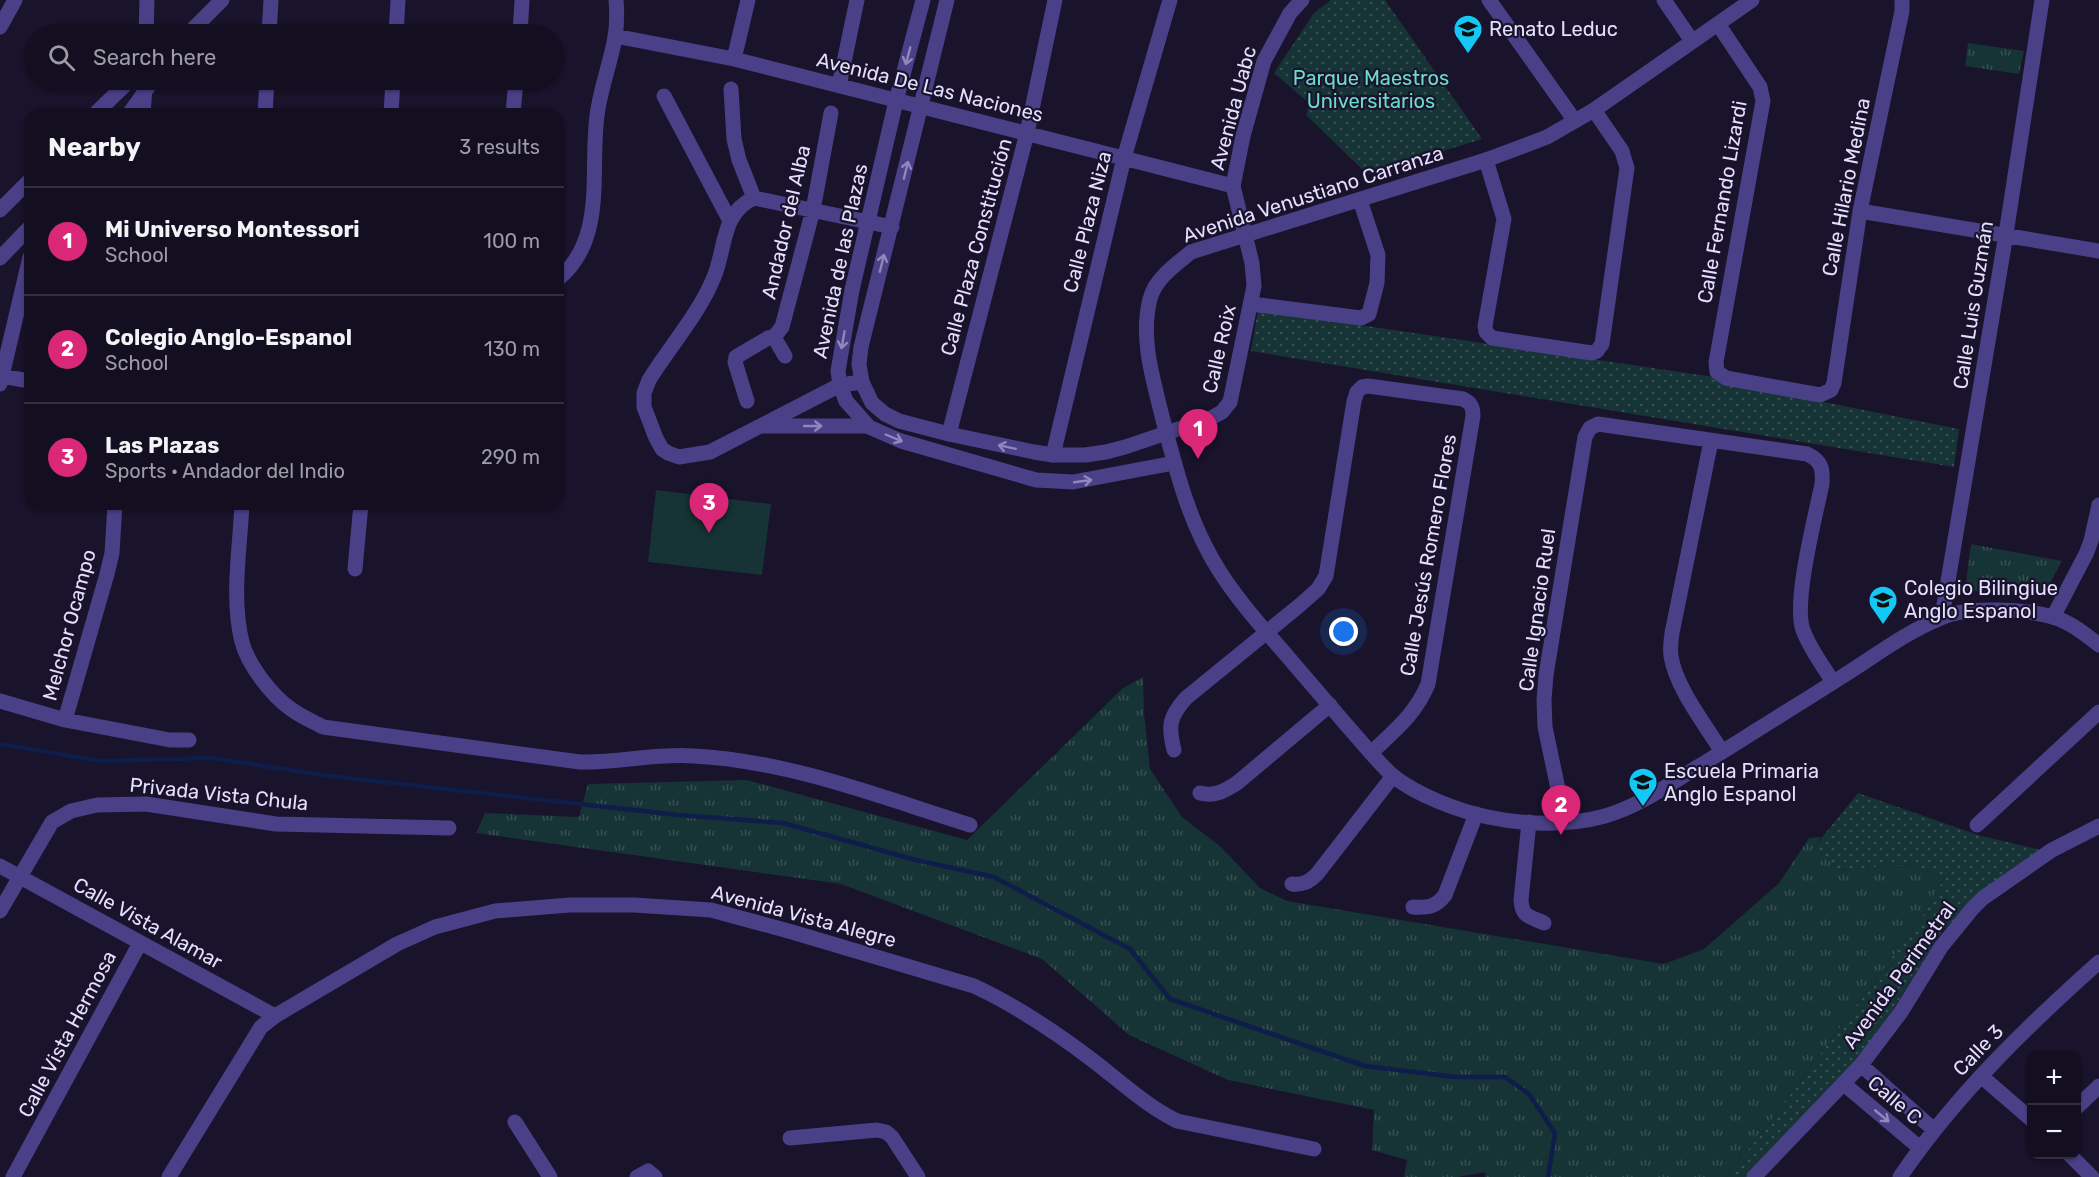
<!DOCTYPE html>
<html lang="en">
<head>
<meta charset="utf-8">
<style>
  body { margin:0; font-family:Rubik,sans-serif; background:#1c1729; color:#f1f3f6 }
  .controls { position:absolute; right:18px; bottom:18px; display:grid; overflow:hidden; border-radius:12px; box-shadow:0 2px 4px #0004 }
  .controls button { width:54px; height:54px; display:grid; place-items:center; padding:0; border:0; border-bottom:2px solid #322e3e; background:#130e20; color:#f1f3f6; font:30px sans-serif }
  .you { position:absolute; left:1344px; top:632px; width:21px; height:21px; margin:-15px; border:4px solid #fff; border-radius:50%; background:#1a73e8; box-shadow:0 0 0 9px #1a73e833 }
  .badge { display:grid; place-items:center; width:39px; height:39px; border-radius:50%; background:#db2777; color:#fff; font-size:20px; font-weight:700 }
  .pin { position:absolute; translate:-50% -50px; filter:drop-shadow(0 2px 3px #0008) }
  .pin::after { content:''; position:absolute; top:32px; width:21px; height:18px; background:inherit; clip-path:polygon(0 0,100% 0,50% 100%) }
  .list { margin:0; padding:0; list-style:none }
  h2 { display:flex; justify-content:space-between; align-items:center; height:78px; margin:0; padding:0 24px; font-size:26px }
  h2 small { font-size:20px; font-weight:400; color:#9d9ca5 }
  .list li { display:grid; grid-template-columns:39px 1fr auto; gap:18px; align-items:center; box-sizing:border-box; height:108px; padding:0 24px; border-top:2px solid #322e3e }
  .list b { display:block; font-size:22px; white-space:nowrap }
  .list p { margin:0; font-size:20px; white-space:nowrap; color:#9d9ca5 }
  .list em { font-size:20px; font-style:normal; color:#9d9ca5 }
  .icon { flex:none; width:33px; height:33px; fill:none; stroke:currentColor; stroke-width:2; stroke-linecap:round; stroke-linejoin:round }
  .map { position:relative; flex:none; width:2099px; height:1177px; overflow:hidden }
  .search { position:absolute; background:#130e20; box-shadow:0 2px 4px #0004; left:24px; top:24px; width:540px; height:66px; display:flex; align-items:center; gap:15px; box-sizing:border-box; padding:0 21px; border-radius:33px; color:#9d9ca5; font-size:22px }
  .panel { position:absolute; background:#130e20; box-shadow:0 2px 4px #0004; left:24px; top:108px; width:540px; height:402px; border-radius:18px }
  .map>svg:first-child { display:block }
</style>
</head>
<body>
<div class="map">
<svg width="2099" height="1177" viewBox="0 0 2099 1177">
  <defs>
    <pattern id="grass-tufts" width="24" height="20" patternUnits="userSpaceOnUse" patternTransform="scale(1.5)"><rect width="24" height="20" fill="#163335"/><path d="M3 7l-1-3M5 7V3M7 7l1-3M15 17l-1-3M17 17v-4M19 17l1-3" fill="none" stroke="#385053"/></pattern>
    <pattern id="park-dots" width="8" height="8" patternUnits="userSpaceOnUse" patternTransform="scale(1.5)"><rect width="8" height="8" fill="#163335"/><path d="M2 2h.1M6 6h.1" fill="none" stroke="#385053" stroke-width="1.8" stroke-linecap="round"/></pattern>
  </defs>
  <rect width="100%" height="100%" fill="#19132b"/>
  <path fill="url(#grass-tufts)" d="M 1968,43 L 2024,51 L 2019,74 L 1965,66 Z
    M 1971,544 L 2062,561 L 2045,592 L 1965,591 Z
    M 1143,677 L 1144,713 L 1150,769 L 1182,817 L 1221,847 L 1260,888 L 1287,901 L 1664,964 L 1704,949 L 1779,883 L 1809,838 L 1821,837 L 1815,846 L 1839,870 L 1910,864 L 1945,877 L 1922,917 L 1761,1134 L 1726,1177 L 1485,1177 L 1486,1172 L 1458,1177 L 1404,1177 L 1407,1160 L 1372,1150 L 1374,1110 L 1228,1080 L 1129,1035 L 1042,959 L 841,884 L 476,833 L 485,813 L 579,817 L 588,784 L 747,780 L 967,840 L 1123,688 Z"/>
  <path fill="url(#park-dots)" d="M 1331,0 L 1385,0 L 1482,139 L 1367,174 L 1306,115 L 1309,103 L 1274,73 L 1314,13 Z
    M 1258,310 L 1714,377 L 1829,403 L 1959,429 L 1954,467 L 1251,351 Z
    M 1858,793 L 1981,836 L 2041,850 L 1999,879 L 1942,931 L 1859,1064 L 1751,1177 L 1726,1177 L 1761,1134 L 1922,917 L 1945,877 L 1910,864 L 1839,870 L 1815,846 Z"/>
  <path fill="#163335" d="M 656,490 L 771,504 L 762,575 L 648,562 Z"/>
  <g fill="none" stroke-linecap="round" stroke-linejoin="round">
    <path stroke="#0e1d49" stroke-width="4.5" d="M 0,744 L 100,761 L 212,758 L 329,776 L 678,815 L 783,823 L 916,860 L 994,877 L 1130,949 L 1170,999 L 1365,1066 L 1456,1077 L 1505,1077 L 1529,1094 L 1555,1133 L 1548,1177"/>
    <path stroke="#4a4088" stroke-width="15" d="M 1489,0 L 1575,121
      M 1664,0 L 1692,41
      M 1718,24 L 1760,87 L 1763,101 L 1716,362 L 1717,372 L 1726,378 L 1820,395 L 1831,390 L 1834,383 L 1860,211 L 1902,11 L 1902,0
      M 0,27 L 15,0
      M 146,34 L 147,0
      M 269,34 L 271,0
      M 396,34 L 398,0
      M 520,34 L 522,0
      M 615,36 L 734,59 L 1233,186
      M 734,59 L 748,0
      M 839,86 L 857,0
      M 731,89 L 734,139 L 739,160 L 754,198
      M 664,96 L 730,221
      M 143,114 L 145,87
      M 265,114 L 267,80
      M 391,114 L 393,80
      M 513,114 L 516,80
      M 1486,160 L 1504,219 L 1485,326 L 1486,332 L 1492,338 L 1592,353 L 1597,351 L 1602,344 L 1627,168 L 1622,151 L 1594,110
      M 754,198 C 721,213 726,248 714,277 C 699,314 670,346 649,380 L 644,393 L 644,407 L 656,438 L 662,449 L 668,453 L 679,457 L 710,452 L 840,385 L 862,382
      M 754,198 L 892,227
      M 1860,211 L 2099,251
      M 558,279 C 609,238 588,164 598,109 C 602,84 611,61 615,37 C 617,25 617,12 616,0
      M 1251,304 L 1361,318 L 1369,314 L 1377,283 L 1378,255 L 1360,200
      M 774,337 L 785,356
      M 0,376 L 30,381
      M 0,384 L 30,257
      M 747,401 L 735,362 L 736,357 L 768,338 L 774,337 L 782,327 L 813,210 L 831,113
      M 761,426 L 867,426
      M 949,434 L 1027,133 L 1055,0
      M 1711,441 L 1672,633 C 1671,640 1670,649 1671,656 C 1676,688 1705,724 1722,752
      M 1053,455 L 1124,158 L 1170,0
      M 242,504 C 240,549 231,598 242,642 C 248,665 272,696 291,709 C 300,716 312,721 323,727 L 580,762 C 618,763 656,753 694,756 C 789,761 881,797 970,825
      M 355,569 L 361,504
      M 1942,617 L 2006,234 L 2042,0
      M 2053,617 L 2086,554 L 2091,541 L 2099,505
      M 0,701 L 65,720 L 170,740 L 189,740
      M 65,720 L 107,574 L 112,553 L 115,504
      M 1174,750 C 1168,726 1169,717 1186,698 L 1300,605 L 1318,589 L 1326,576 L 1354,401 L 1357,392 L 1362,387 L 1368,386 L 1463,399 C 1471,403 1473,407 1473,416 L 1428,684 C 1415,715 1395,730 1371,753
      M 1200,793 C 1215,797 1224,791 1237,783 L 1330,705
      M 1529,822 L 1521,900 C 1522,917 1529,916 1544,923
      M 1565,822 L 1545,727 L 1544,700 L 1546,675 L 1585,437 L 1590,428 L 1598,424 L 1807,454 C 1822,461 1823,469 1822,484 C 1815,518 1793,602 1803,630 C 1810,649 1823,666 1833,682
      M 1977,825 L 2099,712
      M 0,866 L 275,1016
      M 1292,884 C 1303,885 1309,882 1317,874 L 1393,776
      M 1413,907 C 1428,908 1436,907 1445,895 L 1476,814
      M 0,911 L 52,822 L 71,811 L 97,805 L 146,804 L 276,824 L 449,828
      M 1861,1065 L 1933,1129
      M 1981,1076 L 2032,1120
      M 1844,1084 L 1920,1148
      M 2076,1108 L 2099,1086
      M 515,1122 L 550,1177
      M 790,1138 L 877,1130 L 886,1132 L 892,1137 L 918,1177
      M 2069,1154 L 2092,1177
      M 13,1177 L 140,943
      M 169,1177 L 261,1027 L 275,1016 L 397,944 L 435,927 L 495,911 L 570,905 L 634,905 L 711,910 L 792,932 L 974,986 C 1017,1006 1057,1033 1095,1062 C 1122,1083 1147,1106 1177,1121 L 1314,1149
      M 637,1177 L 648,1171 L 655,1177
      M 1754,1177 L 1861,1065 L 1901,1012 L 1941,947 L 1972,909 L 1983,898 L 2052,850 L 2099,826
      M 1900,1177 C 1955,1096 2026,1027 2099,962"/>
    <path stroke="#4a4088" stroke-width="15" d="M 923,0 L 896,101 L 852,290 L 838,371 L 840,385 L 846,401 L 869,427 L 901,441 L 1036,480 L 1073,482 L 1174,463
      M 947,0 L 861,347 L 859,364 L 862,382 L 872,403 L 885,414 L 899,421 L 949,434 L 1034,452 L 1053,455 L 1085,455 L 1106,452 L 1125,447 L 1211,418 L 1222,412 L 1230,402 L 1254,286 L 1252,263 L 1233,186 L 1243,136 L 1264,61 L 1290,13 L 1302,0
      M 1752,0 L 1594,110 L 1547,137 L 1486,160 L 1191,252 C 1175,265 1155,279 1150,299 C 1140,338 1153,379 1162,416 C 1176,470 1189,524 1220,572 C 1238,600 1260,625 1282,650 C 1312,685 1341,719 1371,753 C 1378,761 1385,769 1393,776 C 1417,795 1458,811 1488,817 C 1525,825 1569,826 1605,816 C 1640,806 1671,783 1701,765 C 1749,735 1796,706 1843,676 C 1875,656 1906,632 1941,618 C 1967,606 2025,609 2053,617 C 2070,622 2085,634 2099,645
      M 188,34 L 222,0
      M 95,114 L 130,80
      M 129,114 L 153,80
      M 0,210 L 30,180
      M 0,258 L 30,227"/>
  </g>
  <defs><path id="oneway-shaft" d="M-6 0H5M1.5-3L5.5 0L1.5 3" fill="none" stroke-width="1.6" stroke-linecap="round" stroke-linejoin="round" transform="scale(1.5)"/></defs>
  <g stroke="#9087bd">
    <use href="#oneway-shaft" transform="translate(908 56) rotate(105)"/>
    <use href="#oneway-shaft" transform="translate(906 170) rotate(-76)"/>
    <use href="#oneway-shaft" transform="translate(882 263) rotate(-76)"/>
    <use href="#oneway-shaft" transform="translate(843 340) rotate(100)"/>
    <use href="#oneway-shaft" transform="translate(813 426)"/>
    <use href="#oneway-shaft" transform="translate(894 438) rotate(23)"/>
    <use href="#oneway-shaft" transform="translate(1007 447) rotate(-168)"/>
    <use href="#oneway-shaft" transform="translate(1083 481) rotate(-8)"/>
    <use href="#oneway-shaft" transform="translate(1882 1116) rotate(40)"/>
  </g>
  <defs>
    <g id="school-pin" transform="scale(1.5)"><path d="M0 17L-7.5 6A9.5 9.5 0 1 1 7.5 6Z" fill="#13c8f5" stroke="#19132b"/><path d="M0-5L7-2L0 1L-7-2ZM-4 1L0 2.5L4 1V4Q0 6-4 4Z" fill="#111"/></g>
  </defs>
  <g fill-rule="evenodd">
    <use href="#school-pin" x="1468" y="29"/>
    <use href="#school-pin" x="1883" y="600"/>
    <use href="#school-pin" x="1643" y="782"/>
  </g>
  <g text-anchor="middle" stroke-width="4.5" stroke-linejoin="round" paint-order="stroke">
    <g font-size="20" fill="#e5defe" stroke="#19132b" text-anchor="start">
      <text x="1489" y="36">Renato Leduc</text>
      <text x="1904" y="595">Colegio Bilingiue<tspan x="1904" dy="23">Anglo Espanol</tspan></text>
      <text x="1664" y="778">Escuela Primaria<tspan x="1664" dy="23">Anglo Espanol</tspan></text>
    </g>
    <g font-size="20" fill="#6bdccb" stroke="#19132b">
      <text x="1371" y="85">Parque Maestros<tspan x="1371" dy="23">Universitarios</tspan></text>
    </g>
    <g font-size="20" fill="#e5defe" stroke="#19132b">
      <text transform="translate(930 87) rotate(14)" y="7">Avenida De Las Naciones</text>
      <text transform="translate(1233 108) rotate(-75)" y="7">Avenida Uabc</text>
      <text transform="translate(1846 187) rotate(-79)" y="7">Calle Hilario Medina</text>
      <text transform="translate(1313 194) rotate(-18)" y="7">Avenida Venustiano Carranza</text>
      <text transform="translate(1722 202) rotate(-80)" y="7">Calle Fernando Lizardi</text>
      <text transform="translate(786 222) rotate(-77)" y="7">Andador del Alba</text>
      <text transform="translate(1087 222) rotate(-76)" y="7">Calle Plaza Niza</text>
      <text transform="translate(976 247) rotate(-75)" y="7">Calle Plaza Constitución</text>
      <text transform="translate(840 261) rotate(-78)" y="7">Avenida de las Plazas</text>
      <text transform="translate(1973 305) rotate(-81)" y="7">Calle Luis Guzmán</text>
      <text transform="translate(1219 349) rotate(-77)" y="7">Calle Roix</text>
      <text transform="translate(1428 555) rotate(-80)" y="7">Calle Jesús Romero Flores</text>
      <text transform="translate(1537 610) rotate(-82)" y="7">Calle Ignacio Ruel</text>
      <text transform="translate(69 625) rotate(-75)" y="7">Melchor Ocampo</text>
      <text transform="translate(219 794) rotate(6)" y="7">Privada Vista Chula</text>
      <text transform="translate(804 916) rotate(15)" y="7">Avenida Vista Alegre</text>
      <text transform="translate(148 923) rotate(29)" y="7">Calle Vista Alamar</text>
      <text transform="translate(1899 975) rotate(-54)" y="7">Avenida Perimetral</text>
      <text transform="translate(67 1034) rotate(-62)" y="7">Calle Vista Hermosa</text>
      <text transform="translate(1978 1050) rotate(-46)" y="7">Calle 3</text>
      <text transform="translate(1895 1100) rotate(40)" y="7">Calle C</text>
    </g>
  </g>
</svg>
<div class="controls">
<button>+</button>
<button>−</button>
</div>
<div class="you"></div>
<div class="pin badge" style="left:1198px;top:459px">1</div>
<div class="pin badge" style="left:1561px;top:835px">2</div>
<div class="pin badge" style="left:709px;top:533px">3</div>
<div class="search"><svg class="icon" aria-label="search" viewBox="0 0 24 24"><circle cx="10" cy="10" r="6"/><path d="M15 15l6 6"/></svg>Search here</div>
<section class="panel">
<h2>Nearby<small>3 results</small></h2>
<ul class="list">
<li><span class="badge">1</span><div><b>Mi Universo Montessori</b><p>School</p></div><em>100 m</em></li>
<li><span class="badge">2</span><div><b>Colegio Anglo-Espanol</b><p>School</p></div><em>130 m</em></li>
<li><span class="badge">3</span><div><b>Las Plazas</b><p>Sports · Andador del Indio</p></div><em>290 m</em></li>
</ul>
</section>
</div>
</body>
</html>
